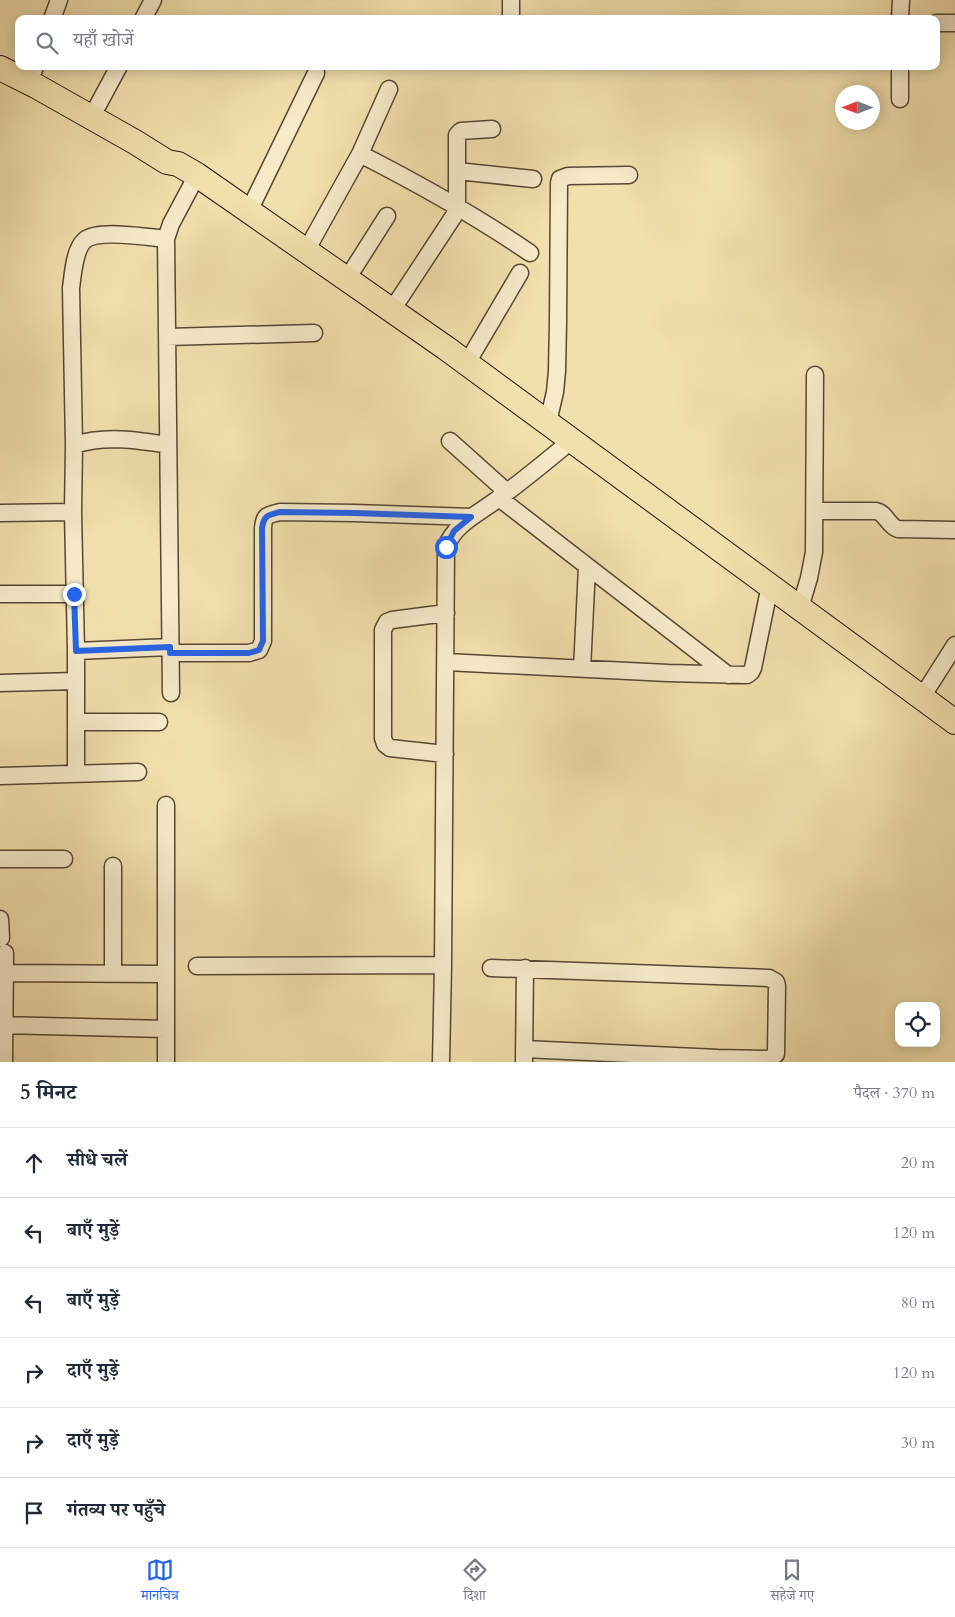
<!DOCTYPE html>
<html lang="hi">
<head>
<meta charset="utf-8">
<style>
  body { margin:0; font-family:Cardo,"Noto Serif Devanagari",serif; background:#f2f2f3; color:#1f2937 }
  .controls { position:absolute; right:15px; bottom:15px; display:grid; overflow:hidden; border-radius:10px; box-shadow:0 2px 12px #0003 }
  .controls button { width:45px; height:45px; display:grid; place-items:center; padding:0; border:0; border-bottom:1px solid #e0e1e3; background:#fff; color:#1f2937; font:25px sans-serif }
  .compass { position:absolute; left:835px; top:85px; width:45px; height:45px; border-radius:50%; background:#fff; box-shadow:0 2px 12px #0003; rotate:270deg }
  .stop { position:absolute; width:15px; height:15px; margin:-11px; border:4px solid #2563eb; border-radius:50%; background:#fff }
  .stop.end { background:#2563eb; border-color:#fff; box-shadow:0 1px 5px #0008 }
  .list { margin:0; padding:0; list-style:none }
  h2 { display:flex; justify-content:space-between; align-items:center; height:65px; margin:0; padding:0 20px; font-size:21px }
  h2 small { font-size:16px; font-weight:400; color:#747a83 }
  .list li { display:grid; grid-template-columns:32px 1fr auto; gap:15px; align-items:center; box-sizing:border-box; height:70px; padding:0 20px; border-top:1px solid #e0e1e3 }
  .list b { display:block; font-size:19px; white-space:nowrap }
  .list em { font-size:16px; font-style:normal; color:#747a83 }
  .icon { flex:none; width:28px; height:28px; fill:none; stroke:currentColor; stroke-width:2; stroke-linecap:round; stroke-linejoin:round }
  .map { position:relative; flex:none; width:955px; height:1062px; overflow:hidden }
  .search { position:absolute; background:#fff; box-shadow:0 2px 12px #0003; left:15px; right:15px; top:15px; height:55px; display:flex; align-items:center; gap:12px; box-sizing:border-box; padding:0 18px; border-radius:10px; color:#747a83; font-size:19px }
  .sheet { height:485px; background:#fff }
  nav { display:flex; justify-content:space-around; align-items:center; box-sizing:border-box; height:70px; border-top:1px solid #e0e1e3; background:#fff; font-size:14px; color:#747a83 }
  nav a { display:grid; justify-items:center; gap:2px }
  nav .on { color:#2563eb }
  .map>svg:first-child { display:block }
</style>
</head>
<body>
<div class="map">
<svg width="955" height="1062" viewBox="0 0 955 1062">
  <rect width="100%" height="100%" fill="#f1dfac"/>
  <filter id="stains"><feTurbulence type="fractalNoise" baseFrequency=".004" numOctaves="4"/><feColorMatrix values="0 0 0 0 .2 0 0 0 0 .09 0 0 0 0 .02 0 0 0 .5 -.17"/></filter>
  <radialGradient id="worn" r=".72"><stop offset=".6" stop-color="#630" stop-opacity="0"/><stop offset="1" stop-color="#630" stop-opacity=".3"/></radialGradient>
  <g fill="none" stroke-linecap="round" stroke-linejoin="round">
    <g stroke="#574734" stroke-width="19">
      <path id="minor" d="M 52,19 L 59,0
        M 143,19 L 153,0
        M 511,19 L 511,0
        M 900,19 L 901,0
        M 936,23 L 955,23
        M 34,70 L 35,66
        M 900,99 L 900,66
        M 98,105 L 119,66
        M 360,154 C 419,184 476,216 530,253
        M 457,171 L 533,179
        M 457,206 L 457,135 L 461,131 L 492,129
        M 249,211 L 316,73
        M 306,251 L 360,154 L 389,89
        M 347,279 L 387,216
        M 392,310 L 459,208
        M 167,337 L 314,333
        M 467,363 L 520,273
        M 548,422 L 555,392 L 557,371 L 558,323 L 559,183 L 560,179 L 568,176 L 629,175
        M 450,441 L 507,492
        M 74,445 C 105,435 137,440 168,445
        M 499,498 L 728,675
        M 815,511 L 876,511 C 886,513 888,526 898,529 L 955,530
        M 0,513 L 73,512
        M 0,594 L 74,594
        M 800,608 L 809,578 L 814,552 L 815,375
        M 76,651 L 170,647
        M 170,653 L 249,653 L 259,650 L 263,641 L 263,528 C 264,515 267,515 280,512 L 355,513 L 471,517
        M 446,662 L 668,673 L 747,675 L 751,672 L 753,668 L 770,585
        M 582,669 L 587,567
        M 0,683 L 76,681
        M 171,693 L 166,239 L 171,224 L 197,175
        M 922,697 L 955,645
        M 76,722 L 159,722
        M 445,754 L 390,748 L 385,744 L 383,738 L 383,630 L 387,622 L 392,620 L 446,613
        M 76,774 L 76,651 L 73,512 L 74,445 L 71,288 C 73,275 74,249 85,240 C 98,229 148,237 166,239
        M 0,776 L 138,772
        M 166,805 L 166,1062
        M 0,859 L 64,859
        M 113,866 L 113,974
        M 0,919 L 1,938
        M 197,966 L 443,965
        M 491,968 L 769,978 L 776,982 L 777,986 L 776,1054 L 770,1059 L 718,1058 L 524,1049
        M 5,973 L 166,974
        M 0,1025 L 166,1029
        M 4,1062 L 5,953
        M 441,1062 L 443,965 L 446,547 C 455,523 480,513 499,498 C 524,480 548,460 572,440
        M 524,1062 L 525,968"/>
    </g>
    <g stroke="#24140c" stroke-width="26">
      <path id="highway" d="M 0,68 L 36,86 L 135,142 L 167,162 L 178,164 L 197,175 L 446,348 L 955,722"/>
    </g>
    <use href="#minor" stroke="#f6eac9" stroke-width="16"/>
    <use href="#highway" stroke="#f1dfac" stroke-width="24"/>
  </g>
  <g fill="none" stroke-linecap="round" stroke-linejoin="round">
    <path stroke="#2563eb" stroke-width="6" d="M 74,594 L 76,651 L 170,647 L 170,653 L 249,653 L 259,650 L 263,641 L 262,528 C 264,515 268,515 280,512 L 355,513 L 471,517 L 454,531 L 446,547"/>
  </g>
  <rect width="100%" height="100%" filter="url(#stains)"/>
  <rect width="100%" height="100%" fill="url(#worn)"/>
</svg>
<div class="controls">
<button><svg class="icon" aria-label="locate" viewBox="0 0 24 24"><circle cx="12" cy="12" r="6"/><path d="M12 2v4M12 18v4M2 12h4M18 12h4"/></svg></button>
</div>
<svg class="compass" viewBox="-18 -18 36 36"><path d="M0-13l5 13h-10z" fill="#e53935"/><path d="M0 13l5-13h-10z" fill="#747a83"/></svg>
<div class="stop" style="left:446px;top:547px"></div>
<div class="stop end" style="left:74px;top:594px"></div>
<div class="search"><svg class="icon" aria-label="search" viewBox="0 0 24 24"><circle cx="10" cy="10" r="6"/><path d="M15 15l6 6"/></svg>यहाँ खोजें</div>
</div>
<section class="sheet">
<h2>5 मिनट<small>पैदल · 370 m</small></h2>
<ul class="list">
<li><svg class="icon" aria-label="ahead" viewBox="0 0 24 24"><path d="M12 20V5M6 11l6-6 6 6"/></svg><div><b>सीधे चलें</b></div><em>20 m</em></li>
<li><svg class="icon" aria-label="left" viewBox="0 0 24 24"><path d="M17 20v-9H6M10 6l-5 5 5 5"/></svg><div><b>बाएँ मुड़ें</b></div><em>120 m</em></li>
<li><svg class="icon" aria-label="left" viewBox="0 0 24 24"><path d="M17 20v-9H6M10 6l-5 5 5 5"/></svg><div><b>बाएँ मुड़ें</b></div><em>80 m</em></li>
<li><svg class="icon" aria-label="right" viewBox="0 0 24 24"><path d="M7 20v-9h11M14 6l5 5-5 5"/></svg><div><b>दाएँ मुड़ें</b></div><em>120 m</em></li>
<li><svg class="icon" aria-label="right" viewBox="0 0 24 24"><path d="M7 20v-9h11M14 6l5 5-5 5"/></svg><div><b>दाएँ मुड़ें</b></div><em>30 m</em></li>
<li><svg class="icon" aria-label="arrive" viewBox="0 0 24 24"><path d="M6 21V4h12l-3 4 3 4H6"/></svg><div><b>गंतव्य पर पहुँचे</b></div></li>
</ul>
</section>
<nav>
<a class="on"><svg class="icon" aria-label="map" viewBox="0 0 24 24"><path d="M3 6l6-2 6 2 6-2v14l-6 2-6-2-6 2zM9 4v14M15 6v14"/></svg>मानचित्र</a>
<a><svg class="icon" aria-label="directions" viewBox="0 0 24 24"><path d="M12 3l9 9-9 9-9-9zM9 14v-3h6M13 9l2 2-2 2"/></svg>दिशा</a>
<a><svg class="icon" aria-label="saved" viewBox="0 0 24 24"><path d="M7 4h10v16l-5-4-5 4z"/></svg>सहेजे गए</a>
</nav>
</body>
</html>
